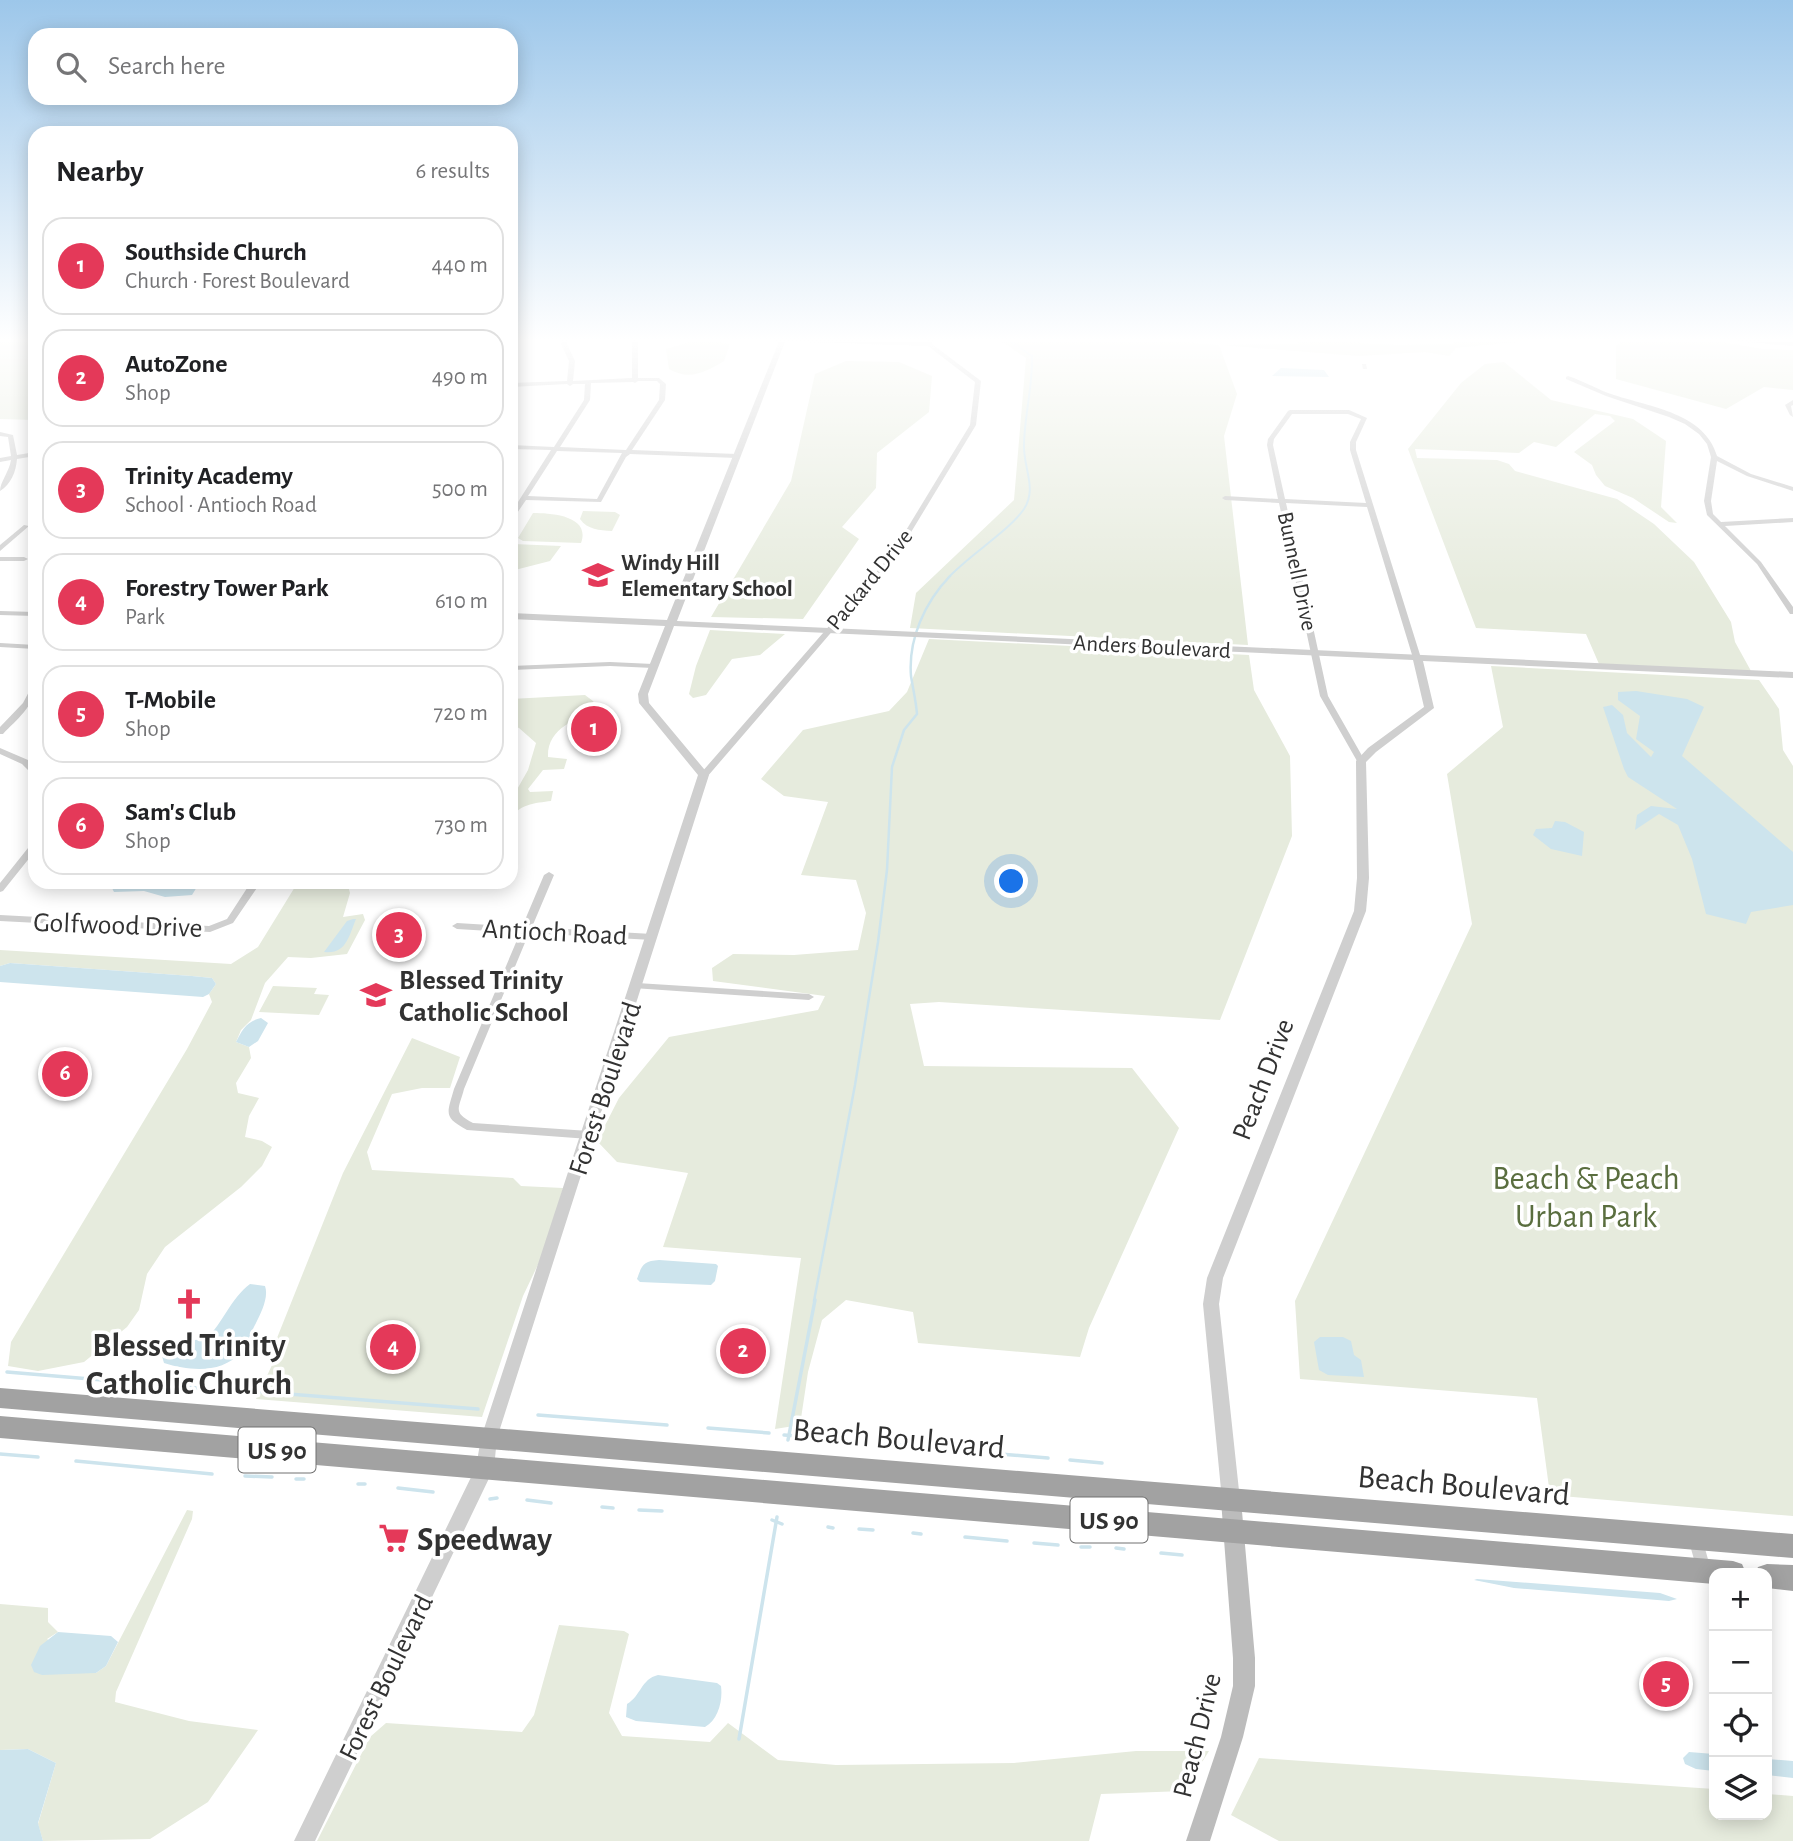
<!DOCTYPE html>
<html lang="en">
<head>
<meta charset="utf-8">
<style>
  body { margin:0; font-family:"Alegreya Sans",sans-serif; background:#f2f2f2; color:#202124 }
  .controls { position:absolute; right:21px; bottom:21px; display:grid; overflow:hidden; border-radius:14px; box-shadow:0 4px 18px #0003 }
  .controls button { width:63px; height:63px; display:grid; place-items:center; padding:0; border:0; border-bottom:2px solid #e0e0e0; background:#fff; color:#202124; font:35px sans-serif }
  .you { position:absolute; left:1012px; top:882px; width:24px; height:24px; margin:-18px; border:5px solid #fff; border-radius:50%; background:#1a73e8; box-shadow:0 0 0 10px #1a73e833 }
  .badge { display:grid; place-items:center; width:46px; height:46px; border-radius:50%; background:#e43959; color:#fff; font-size:23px; font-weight:700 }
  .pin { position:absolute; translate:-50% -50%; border:4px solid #fff; box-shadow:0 2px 7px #0006 }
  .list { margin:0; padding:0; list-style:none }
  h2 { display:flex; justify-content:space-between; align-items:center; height:91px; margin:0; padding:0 28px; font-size:30px }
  h2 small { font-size:23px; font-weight:400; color:#757577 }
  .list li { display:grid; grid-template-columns:46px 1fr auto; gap:21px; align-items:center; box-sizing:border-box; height:98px; margin:0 14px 14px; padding:0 14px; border:2px solid #e0e0e0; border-radius:21px }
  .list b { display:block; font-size:26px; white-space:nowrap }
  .list p { margin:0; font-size:23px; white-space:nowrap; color:#757577 }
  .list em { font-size:23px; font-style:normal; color:#757577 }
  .icon { flex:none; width:38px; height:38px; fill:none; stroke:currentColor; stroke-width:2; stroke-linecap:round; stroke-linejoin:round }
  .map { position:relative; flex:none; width:1793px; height:1841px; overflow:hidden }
  .search { position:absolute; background:#fff; box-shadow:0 4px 18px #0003; left:28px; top:28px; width:490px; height:77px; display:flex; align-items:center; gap:18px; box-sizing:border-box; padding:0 24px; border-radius:21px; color:#757577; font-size:26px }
  .panel { position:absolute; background:#fff; box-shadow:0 4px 18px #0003; left:28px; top:126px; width:490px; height:763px; border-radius:21px }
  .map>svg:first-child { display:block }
</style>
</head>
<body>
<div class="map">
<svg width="1793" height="1841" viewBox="0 0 1793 1841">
  <rect width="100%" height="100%" fill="#fff"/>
  <path fill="#e6ebdd" d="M 0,339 L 35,339 L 35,420 L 0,419 Z
    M 699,339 L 730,344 L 724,361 C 706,372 689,381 669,369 L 666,349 Z
    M 998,339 L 1152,339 L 1218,345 L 1299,344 L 1293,339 L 1399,345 L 1450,344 L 1464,339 L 1548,339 L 1456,348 L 1449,356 L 1425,352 L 1359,356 L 1219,345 L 1237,394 L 1224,436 L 1248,645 L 910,628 L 916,593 L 1014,500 L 1026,358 Z
    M 1628,339 L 1708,339 L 1762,349 L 1793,350 L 1793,390 L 1764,387 L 1726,409 L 1616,379 L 1616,345 Z
    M 846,361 L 899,362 L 932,376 L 929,412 L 877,453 L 876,488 L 842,527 L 859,539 L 803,619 L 711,617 L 791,481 L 815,374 Z
    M 1504,362 L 1551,400 L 1633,419 L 1666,441 L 1661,507 L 1677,523 L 1669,522 L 1633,498 L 1605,486 L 1596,475 L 1592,465 L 1574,452 L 1615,421 L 1610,416 L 1595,414 L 1556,447 L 1534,442 L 1519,453 L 1415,449 L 1417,458 L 1497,460 L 1509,464 L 1515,471 L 1617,499 L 1654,524 L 1694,562 L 1731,622 L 1735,642 L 1751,671 L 1599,664 L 1586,634 L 1476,628 L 1408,449 L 1461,383 L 1485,364 Z
    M 583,511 L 615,512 L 620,515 L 612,531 C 599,530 588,530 580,519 Z
    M 533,513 C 552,513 591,516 581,543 L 523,541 L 518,538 Z
    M 511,545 L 513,544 L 561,546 L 550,561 L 511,571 Z
    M 710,630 L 785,634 L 760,655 L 732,659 L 706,695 L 693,698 L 689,694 L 696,666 Z
    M 929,639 L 1249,655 L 1254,690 L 1290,756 L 1292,836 L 1220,1020 L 939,1002 L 910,1004 L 924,1066 L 1132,1068 L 1179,1128 L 1089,1328 L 1080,1357 L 918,1343 L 913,1312 L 846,1300 L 822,1320 L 808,1372 L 800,1425 L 775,1429 L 801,1258 L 663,1247 L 688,1173 L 617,1162 L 597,1141 L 619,1098 L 669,1037 L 818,1010 L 825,996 L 713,981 L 712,968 L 733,954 L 794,955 L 858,950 L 866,913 L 856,880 L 801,875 L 828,802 L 784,796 L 761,779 L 803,730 L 889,711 L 907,692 Z
    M 1491,666 L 1759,680 L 1779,709 L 1783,750 L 1793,766 L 1793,1516 L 1550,1495 L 1537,1398 L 1300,1379 L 1295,1301 L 1472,924 L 1447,774 L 1503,727 Z
    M 585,695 L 593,701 L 598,710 C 576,719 547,728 548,757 L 567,759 L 564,769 L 543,770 L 528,789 L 530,792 L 553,791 L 551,801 C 536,803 516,804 511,821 L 511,800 L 528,770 L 536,743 L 519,728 L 511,725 L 511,699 Z
    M 298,882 L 347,882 L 350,893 L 343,917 L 363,914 L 365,920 L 347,954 L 311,958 L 288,957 L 265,983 L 251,1020 L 241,1030 L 236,1042 L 249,1047 L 251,1058 L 236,1083 L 238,1093 L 259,1098 L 249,1116 L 245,1137 L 262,1141 L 272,1147 L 262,1166 L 241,1187 L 165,1247 L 147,1274 L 139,1310 L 127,1327 L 84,1362 L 38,1371 L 8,1366 L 11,1342 L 187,1049 L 212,1002 L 209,994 L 216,984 L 212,978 L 192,976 L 10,963 L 0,966 L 0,950 L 231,964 L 258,947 Z
    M 273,986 L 317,988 L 314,994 L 329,995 L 319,1015 L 259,1012 Z
    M 412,1038 L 460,1057 L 450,1088 L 422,1088 L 392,1094 L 367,1152 L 372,1170 L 513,1178 L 521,1186 L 563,1188 L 544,1252 L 523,1296 L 482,1417 L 256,1399 L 273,1363 L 269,1358 L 343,1173 Z
    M 187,1510 L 193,1511 L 192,1519 L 116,1692 L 115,1702 L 189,1721 L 258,1730 L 208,1802 L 150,1839 L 43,1841 L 38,1824 L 56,1763 L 28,1749 L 0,1750 L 0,1604 L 48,1608 L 48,1622 L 58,1632 L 47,1639 L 96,1673 L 106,1666 Z
    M 559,1625 L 624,1631 L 629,1634 L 609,1713 L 622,1736 L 710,1742 L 728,1723 L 778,1760 L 836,1765 L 1014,1763 L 1136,1751 L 1209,1751 L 1184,1791 L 1101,1794 L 1089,1841 L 317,1841 L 370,1737 L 386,1723 L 522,1732 L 534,1715 Z
    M 1259,1758 L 1714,1789 L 1714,1815 L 1767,1815 L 1767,1794 L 1793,1796 L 1793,1841 L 1279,1841 L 1231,1815 Z"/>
  <path fill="#cde4ed" d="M 1281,368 L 1324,370 L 1329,377 L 1272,376 Z
    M 1636,691 L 1687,699 L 1704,707 L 1682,756 L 1793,852 L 1793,905 L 1751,912 L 1746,924 L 1706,914 L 1692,859 L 1678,825 L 1659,814 L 1635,830 L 1637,815 L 1651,806 L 1677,809 L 1628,777 L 1624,769 L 1603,707 L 1612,705 L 1623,715 L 1627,733 L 1651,757 L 1654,752 L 1636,739 L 1640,716 L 1618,700 L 1618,692 Z
    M 1555,821 L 1565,822 L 1584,832 L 1582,856 L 1551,849 L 1533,835 L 1536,829 L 1552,828 Z
    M 109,882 L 200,882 L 192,895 L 165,897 L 144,891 L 114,892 Z
    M 353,919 L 356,919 C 349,936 346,955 324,952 L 347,921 Z
    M 10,963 L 192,976 L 212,978 L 216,984 L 209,994 L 203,997 L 0,982 L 0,966 Z
    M 261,1018 L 268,1023 L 258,1041 L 249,1047 L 236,1042 C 242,1030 247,1021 261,1018 Z
    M 659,1260 L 716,1264 L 718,1266 L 715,1281 L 711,1285 L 640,1282 L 637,1279 C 642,1265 643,1261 659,1260 Z
    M 250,1284 L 265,1286 C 269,1297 261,1313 256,1323 C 251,1332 247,1344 241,1352 C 222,1374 190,1371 164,1363 L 161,1353 L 171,1342 L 206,1339 C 223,1323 231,1298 250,1284 Z
    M 1320,1337 L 1343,1337 L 1351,1341 L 1354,1355 L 1361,1360 L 1364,1377 L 1328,1375 L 1319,1370 L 1314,1342 Z
    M 1477,1579 L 1660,1593 L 1677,1599 L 1669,1601 L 1514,1588 L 1474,1580 Z
    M 58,1632 L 111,1636 L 118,1642 L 106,1666 L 96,1673 L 42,1675 L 34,1672 L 31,1665 L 40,1646 Z
    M 658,1675 L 717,1683 L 721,1686 C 723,1701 718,1720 705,1727 L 636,1721 L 626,1717 L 627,1704 C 641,1696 641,1679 658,1675 Z
    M 28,1749 L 56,1763 L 38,1823 L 43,1841 L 0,1841 L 0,1750 Z
    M 1689,1752 L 1714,1754 L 1714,1771 L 1696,1769 L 1685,1764 L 1683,1758 Z
    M 1767,1759 L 1793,1761 L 1793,1778 L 1767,1775 Z"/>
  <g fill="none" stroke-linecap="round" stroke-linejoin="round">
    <path stroke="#cde4ed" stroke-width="2" d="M 948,578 C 969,555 1008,532 1024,509 C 1037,489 1024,469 1024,447 C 1024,416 1033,387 1032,356 L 1007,339"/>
    <path stroke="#cde4ed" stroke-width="2.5" d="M 814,1301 L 855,1085 L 878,942 L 887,870 L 892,767 L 904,730 L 917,714 C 916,701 913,689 911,676 C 908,639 925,602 950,576"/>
    <path stroke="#cde4ed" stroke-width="3.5" d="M 7,1372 L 222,1390
      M 252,1391 L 478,1409
      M 538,1415 L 667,1425
      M 708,1428 L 769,1433
      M 784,1435 L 798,1436
      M 813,1438 L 843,1440
      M 788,1440 L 815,1300
      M 878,1443 L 945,1450
      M 988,1453 L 1048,1458
      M 0,1454 L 38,1457
      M 1070,1460 L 1102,1463
      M 76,1461 L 212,1474
      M 245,1476 L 272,1477
      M 296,1479 L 304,1479
      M 358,1484 L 365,1484
      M 398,1488 L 433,1492
      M 490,1499 L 497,1498
      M 527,1500 L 551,1503
      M 602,1507 L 613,1508
      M 639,1510 L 662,1511
      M 772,1520 L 782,1524
      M 828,1527 L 833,1528
      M 859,1529 L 873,1530
      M 913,1533 L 921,1534
      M 965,1537 L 1007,1541
      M 1034,1543 L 1058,1545
      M 1081,1547 L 1090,1547
      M 1116,1548 L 1124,1549
      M 1161,1553 L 1182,1555
      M 739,1739 L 777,1517"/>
    <path fill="#cfcfcf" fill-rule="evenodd" d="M 563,339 L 569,339 L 567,344 L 575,361 L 573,381 L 632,378 L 632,339 L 638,339 L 638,378 L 659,378 L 666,384 L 665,400 L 632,450 L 737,454 L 740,456 L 737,458 L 630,454 L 626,457 L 601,502 L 526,500 L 513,519 L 511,520 L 511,513 L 551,450 L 511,449 L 511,445 L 554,447 L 584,400 L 585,384 L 573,384 L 570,386 L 567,384 L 511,387 L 511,383 L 567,381 L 569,361 L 561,344 ZM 638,381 L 657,381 L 660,384 L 659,400 L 626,450 L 560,447 L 590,400 L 591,383 L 633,382 L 635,383 ZM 557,451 L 622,453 L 597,499 L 528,496 Z
      M 771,339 L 817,339 L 927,342 L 927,339 L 933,339 L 932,344 L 981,381 L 976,425 L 896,557 L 707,777 L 704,778 L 700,775 L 701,773 L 891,555 L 970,425 L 975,382 L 928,346 L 774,341 Z
      M 1362,364 L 1366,364 L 1367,369 L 1363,369 Z
      M 1568,376 C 1584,381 1598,390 1614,395 C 1650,407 1705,413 1717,456 L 1751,474 L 1793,487 L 1793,491 L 1747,476 L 1717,461 L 1711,501 L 1713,514 L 1721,522 L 1793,518 L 1793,522 L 1725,526 L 1761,562 L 1793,607 L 1793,614 L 1790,614 L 1757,564 L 1707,515 L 1704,501 L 1711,457 L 1707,444 L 1699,434 L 1685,424 L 1669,417 L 1606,396 L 1566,379 L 1566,377 Z
      M 1793,400 L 1793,405 L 1791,406 L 1793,417 L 1790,415 L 1785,405 Z
      M 1290,410 L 1349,410 L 1367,418 L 1356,442 L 1356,450 L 1421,658 L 1417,660 L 1413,658 L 1367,507 L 1286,503 L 1328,696 L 1365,761 L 1361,764 L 1357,761 L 1320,696 L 1279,503 L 1225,500 L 1222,498 L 1225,496 L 1278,499 L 1267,445 L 1268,439 L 1288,411 ZM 1292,414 L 1348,414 L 1361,419 L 1350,442 L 1350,450 L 1366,503 L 1285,499 L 1273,445 L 1274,439 Z
      M 0,432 L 13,435 L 17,455 L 35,452 L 35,456 L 17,459 C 16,472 11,484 0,491 C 0,482 9,472 11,460 L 0,462 L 0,458 L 11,456 L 8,437 L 0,436 Z
      M 24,525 L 29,526 L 0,551 L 0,545 Z
      M 0,557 L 24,557 L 28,559 L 24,561 L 0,561 Z
      M 0,611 L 35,612 L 35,616 L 0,615 Z
      M 0,643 L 35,645 L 35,649 L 0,647 Z
      M 610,662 L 653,664 L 657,666 L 653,668 L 610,666 L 511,670 L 511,666 Z
      M 32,686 L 35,686 C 35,706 16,720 3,734 L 0,734 L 0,727 L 23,703 Z
      M 0,748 L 28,760 L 35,767 L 35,775 L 32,774 L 22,764 L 0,754 Z
      M 35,842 L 35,851 L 3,891 L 0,892 L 0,883 L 32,843 Z
      M 549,872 L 554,875 L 532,927 L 652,934 L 657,937 L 652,940 L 529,933 L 464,1089 C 459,1109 452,1112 473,1123 L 589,1131 L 593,1132 L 595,1135 L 593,1138 L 589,1139 L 467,1130 C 443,1117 447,1114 454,1089 L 520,933 L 457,929 L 452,926 L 457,923 L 522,927 L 544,875 Z
      M 251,882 L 261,882 L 233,923 L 210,932 L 0,921 L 0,915 L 209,926 L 227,919 Z
      M 637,983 L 809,994 L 814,997 L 809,1000 L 633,988 L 632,986 L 633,984 Z
      M 1695,1531 L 1700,1533 L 1702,1538 L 1711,1570 L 1709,1575 L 1704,1577 L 1699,1575 L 1697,1570 L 1688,1538 L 1690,1533 Z"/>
    <path fill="#cfcfcf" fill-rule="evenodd" d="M 780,339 L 786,339 L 677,621 L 1793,672 L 1793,678 L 1423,661 L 1434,708 L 1376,752 L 1366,762 L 1369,878 L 1366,911 L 1223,1278 L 1219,1304 L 1240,1500 L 1237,1506 L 1231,1508 L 1225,1506 L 1222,1500 L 1203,1304 L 1207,1278 L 1354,911 L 1357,878 L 1356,761 L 1368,748 L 1424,707 L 1413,660 L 674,626 L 648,694 L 649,703 L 709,775 L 497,1438 L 494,1468 L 315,1841 L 294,1841 L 476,1467 L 481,1438 L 698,775 L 639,703 L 638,694 L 665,626 L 511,619 L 511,613 L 667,620 Z
      M 1732,339 L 1793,342 L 1793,346 L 1735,341 Z"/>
    <path fill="#bcbcbc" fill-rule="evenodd" d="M 1231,1491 L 1238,1493 L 1241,1500 L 1255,1658 L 1255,1686 L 1243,1737 L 1210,1841 L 1186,1841 L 1221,1737 L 1233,1686 L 1233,1658 L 1221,1500 L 1224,1493 Z"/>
    <path fill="#a2a2a2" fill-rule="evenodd" d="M 0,1388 L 1793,1534 L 1793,1558 L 0,1408 Z
      M 0,1416 L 1733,1561 L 1742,1564 L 1746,1573 L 1714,1573 L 1714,1584 L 0,1438 Z
      M 1767,1564 L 1793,1565 L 1793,1591 L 1767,1588 L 1767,1573 L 1755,1573 L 1758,1567 Z"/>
  </g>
  <linearGradient id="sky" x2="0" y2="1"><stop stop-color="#9dc7ea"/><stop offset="0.57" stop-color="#fff"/><stop offset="1" stop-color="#fff" stop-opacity="0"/></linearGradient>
  <rect width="1793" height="596" fill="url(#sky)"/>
  <defs>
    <g id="school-bare" transform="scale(2.415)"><path d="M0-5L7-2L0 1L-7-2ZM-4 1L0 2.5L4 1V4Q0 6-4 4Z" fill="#e43959" stroke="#fff" stroke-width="2.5" paint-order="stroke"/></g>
    <g id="church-bare" transform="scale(2.415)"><path d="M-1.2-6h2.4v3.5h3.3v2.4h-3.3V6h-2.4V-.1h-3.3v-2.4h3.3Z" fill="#e43959" stroke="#fff" stroke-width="2.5" paint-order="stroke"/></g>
    <g id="supermarket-bare" transform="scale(2.415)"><path d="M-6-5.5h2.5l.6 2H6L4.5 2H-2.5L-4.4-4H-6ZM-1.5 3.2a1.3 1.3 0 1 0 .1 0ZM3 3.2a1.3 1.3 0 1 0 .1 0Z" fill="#e43959" stroke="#fff" stroke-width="2.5" paint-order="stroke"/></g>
  </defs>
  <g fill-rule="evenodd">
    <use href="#school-bare" x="598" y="575"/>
    <use href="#school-bare" x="376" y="995"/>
    <use href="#church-bare" x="189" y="1304"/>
    <use href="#supermarket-bare" x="394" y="1538"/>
  </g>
  <g text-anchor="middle" stroke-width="7" stroke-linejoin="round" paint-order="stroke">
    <g font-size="23" font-weight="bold" fill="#323232" stroke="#fff" text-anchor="start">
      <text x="621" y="570">Windy Hill<tspan x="621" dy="26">Elementary School</tspan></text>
    </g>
    <g font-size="23" fill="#323232" stroke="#fff">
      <text transform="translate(1298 571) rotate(78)" y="8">Bunnell Drive</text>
      <text transform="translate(869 579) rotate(-51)" y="8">Packard Drive</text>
      <text transform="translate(1152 646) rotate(3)" y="8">Anders Boulevard</text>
    </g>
    <g fill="#fff" stroke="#707070" stroke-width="2">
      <rect x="238.5" y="1427.5" width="77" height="45" rx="5"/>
      <rect x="1070.5" y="1497.5" width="77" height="45" rx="5"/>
    </g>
    <g font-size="26" font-weight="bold" fill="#323232">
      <text x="277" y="1459">US 90</text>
      <text x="1109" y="1529">US 90</text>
    </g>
    <g font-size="28" fill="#323232" stroke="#fff">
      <text transform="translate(118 924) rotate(2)" y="10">Golfwood Drive</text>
      <text transform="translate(555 931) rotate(3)" y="10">Antioch Road</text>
      <text transform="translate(1262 1079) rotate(-69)" y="10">Peach Drive</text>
      <text transform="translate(604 1088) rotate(-72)" y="10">Forest Boulevard</text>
      <text transform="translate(385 1677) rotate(-64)" y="10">Forest Boulevard</text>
      <text transform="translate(1196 1735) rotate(-76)" y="10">Peach Drive</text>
    </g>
    <g font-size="28" font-weight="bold" fill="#323232" stroke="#fff" text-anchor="start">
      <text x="399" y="989">Blessed Trinity<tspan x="399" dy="32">Catholic School</tspan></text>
    </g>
    <g font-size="33" fill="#5a6e3f" stroke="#fff">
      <text x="1586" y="1189">Beach &amp; Peach<tspan x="1586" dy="38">Urban Park</tspan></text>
    </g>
    <g font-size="33" font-weight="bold" fill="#323232" stroke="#fff">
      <text x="189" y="1356">Blessed Trinity<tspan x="189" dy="38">Catholic Church</tspan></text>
      <text x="417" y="1550" text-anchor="start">Speedway</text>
    </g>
    <g font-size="33" fill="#323232" stroke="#fff">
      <text transform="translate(899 1437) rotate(5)" y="12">Beach Boulevard</text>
      <text transform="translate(1464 1484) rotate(5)" y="12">Beach Boulevard</text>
    </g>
  </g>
</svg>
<div class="controls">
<button>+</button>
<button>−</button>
<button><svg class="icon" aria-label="locate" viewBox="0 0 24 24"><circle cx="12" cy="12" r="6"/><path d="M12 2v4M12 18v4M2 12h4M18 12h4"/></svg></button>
<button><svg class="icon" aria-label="layers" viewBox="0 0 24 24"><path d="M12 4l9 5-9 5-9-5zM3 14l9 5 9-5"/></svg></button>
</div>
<div class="you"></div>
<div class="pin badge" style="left:594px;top:729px">1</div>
<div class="pin badge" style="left:743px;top:1351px">2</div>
<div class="pin badge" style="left:399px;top:935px">3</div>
<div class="pin badge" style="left:393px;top:1347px">4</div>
<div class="pin badge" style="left:1666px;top:1684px">5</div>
<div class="pin badge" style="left:65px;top:1074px">6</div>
<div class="search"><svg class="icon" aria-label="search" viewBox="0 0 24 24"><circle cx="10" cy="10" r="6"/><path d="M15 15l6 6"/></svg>Search here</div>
<section class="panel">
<h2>Nearby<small>6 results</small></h2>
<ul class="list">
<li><span class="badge">1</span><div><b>Southside Church</b><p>Church · Forest Boulevard</p></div><em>440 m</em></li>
<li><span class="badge">2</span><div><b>AutoZone</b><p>Shop</p></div><em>490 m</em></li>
<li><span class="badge">3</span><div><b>Trinity Academy</b><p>School · Antioch Road</p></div><em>500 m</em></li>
<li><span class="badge">4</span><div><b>Forestry Tower Park</b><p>Park</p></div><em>610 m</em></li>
<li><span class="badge">5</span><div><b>T-Mobile</b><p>Shop</p></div><em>720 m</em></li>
<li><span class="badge">6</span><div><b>Sam's Club</b><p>Shop</p></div><em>730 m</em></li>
</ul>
</section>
</div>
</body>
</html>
